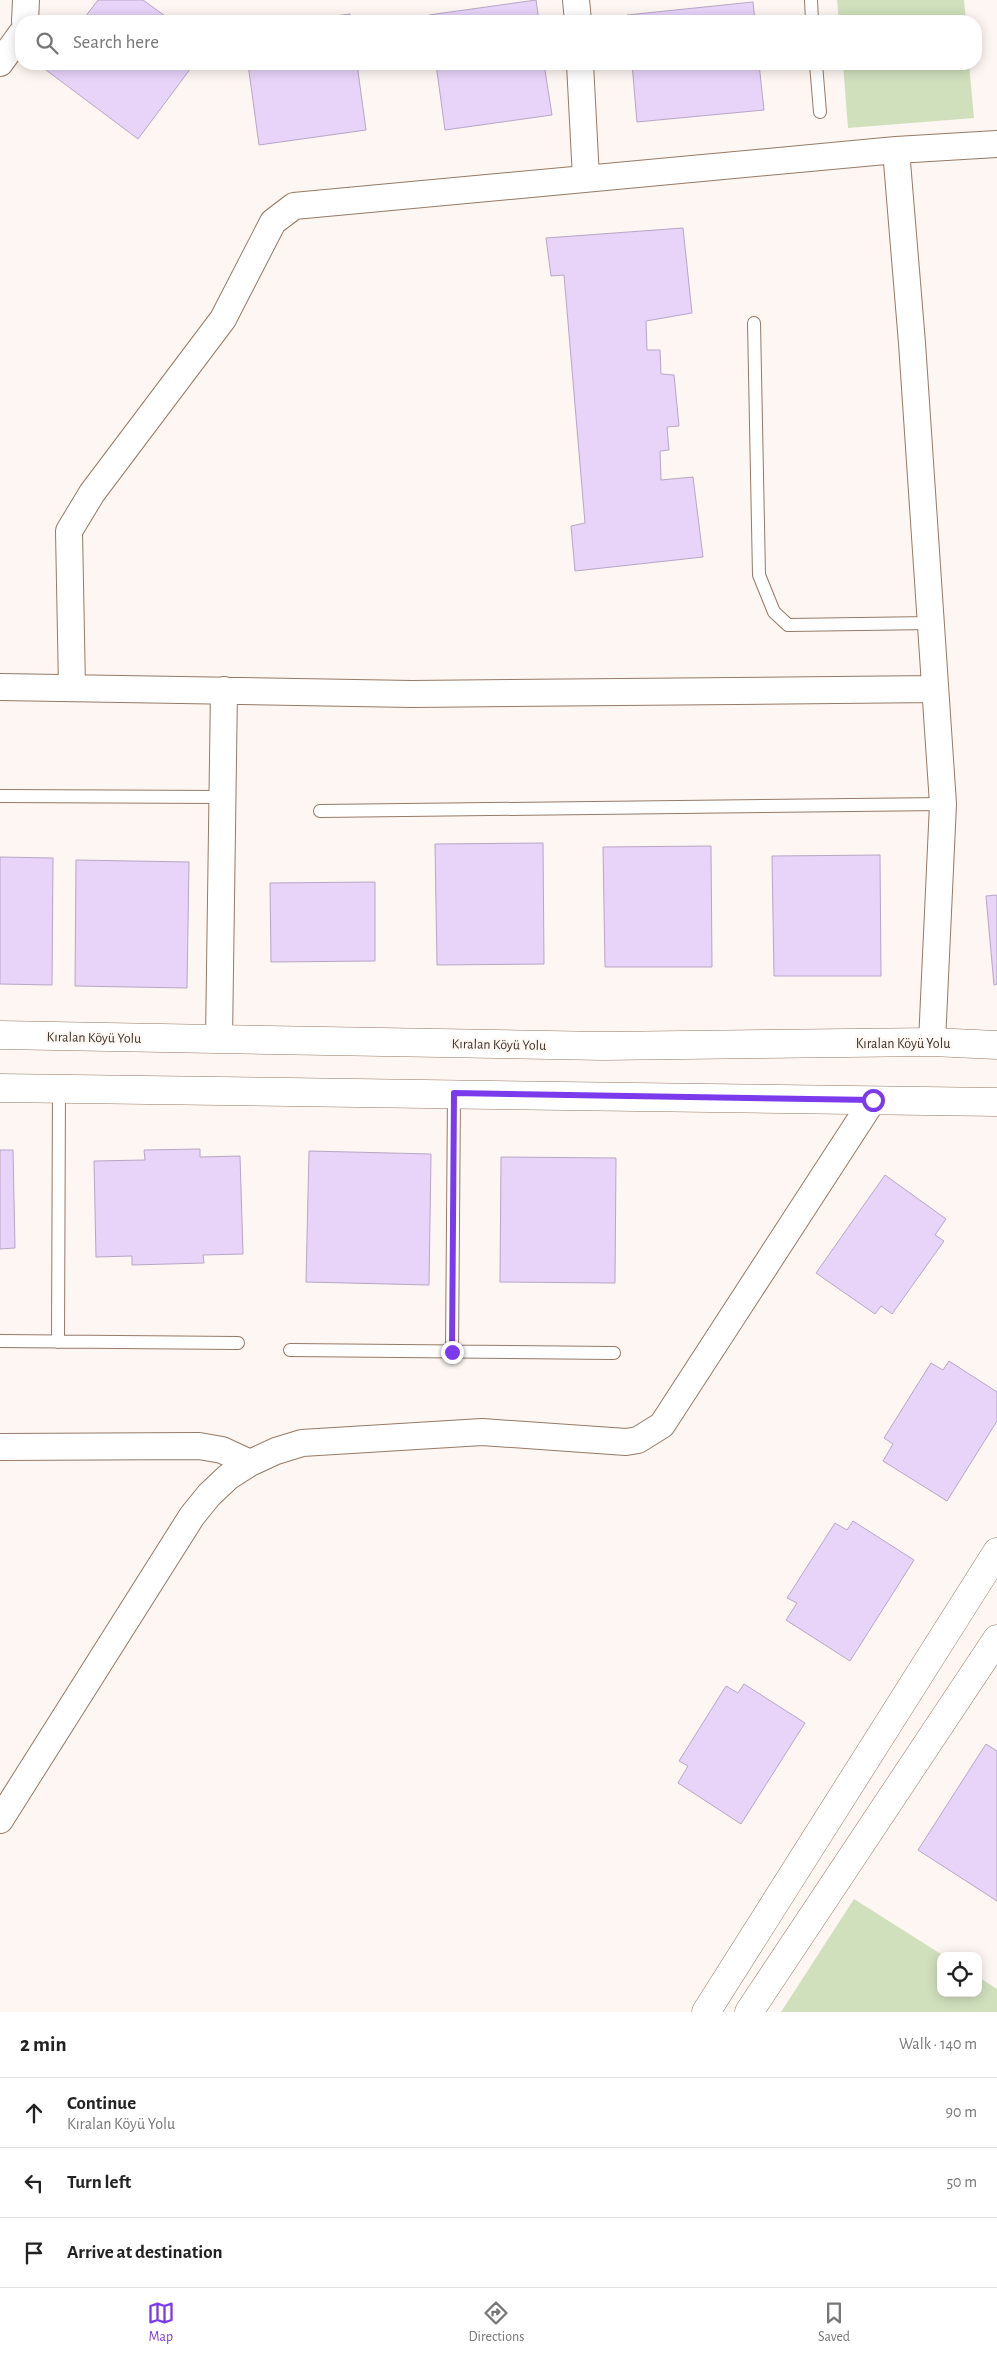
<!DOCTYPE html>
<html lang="en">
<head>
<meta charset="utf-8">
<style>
  body { margin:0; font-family:"Alegreya Sans",sans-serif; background:#f6f6f6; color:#222 }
  .controls { position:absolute; right:15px; bottom:15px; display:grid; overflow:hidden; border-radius:10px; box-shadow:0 2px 12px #0003 }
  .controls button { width:45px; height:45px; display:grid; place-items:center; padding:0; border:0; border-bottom:1px solid #e0e0e0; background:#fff; color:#222; font:25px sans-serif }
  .stop { position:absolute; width:15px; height:15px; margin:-11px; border:4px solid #7c3aed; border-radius:50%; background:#fff }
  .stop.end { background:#7c3aed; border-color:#fff; box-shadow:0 1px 5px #0008 }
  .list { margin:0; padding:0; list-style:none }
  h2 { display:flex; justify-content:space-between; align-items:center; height:65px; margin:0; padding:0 20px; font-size:21px }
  h2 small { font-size:16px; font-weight:400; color:#767676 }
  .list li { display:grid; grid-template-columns:32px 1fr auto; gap:15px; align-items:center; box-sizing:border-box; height:70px; padding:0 20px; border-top:1px solid #e0e0e0 }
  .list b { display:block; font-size:19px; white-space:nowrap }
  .list p { margin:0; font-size:16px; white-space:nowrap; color:#767676 }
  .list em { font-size:16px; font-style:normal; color:#767676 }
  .icon { flex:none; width:28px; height:28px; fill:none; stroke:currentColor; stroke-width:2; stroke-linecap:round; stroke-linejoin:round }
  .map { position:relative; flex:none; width:997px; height:2012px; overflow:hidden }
  .search { position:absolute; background:#fff; box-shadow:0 2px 12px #0003; left:15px; right:15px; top:15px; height:55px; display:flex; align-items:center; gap:12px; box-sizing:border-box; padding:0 18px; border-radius:20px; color:#767676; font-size:19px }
  .sheet { height:275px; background:#fff }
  nav { display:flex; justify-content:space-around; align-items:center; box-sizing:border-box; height:70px; border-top:1px solid #e0e0e0; background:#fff; font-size:14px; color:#767676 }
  nav a { display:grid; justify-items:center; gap:2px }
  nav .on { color:#7c3aed }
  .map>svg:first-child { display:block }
</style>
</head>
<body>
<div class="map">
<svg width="997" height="2012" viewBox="0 0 997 2012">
  <rect width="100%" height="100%" fill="#fdf6f2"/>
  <path fill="#d0e0bd" d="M 837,0 L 964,0 L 966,21 L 839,21 Z
    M 843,64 L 969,64 L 974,118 L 848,128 Z
    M 854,1899 L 944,1956 L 941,1956 L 941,1993 L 978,1993 L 978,1977 L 997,1989 L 997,2012 L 781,2012 Z"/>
  <path fill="#e8d3f9" stroke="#b8a6c6" d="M 98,0 L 143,0 L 172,21 L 82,21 Z
    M 536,0 L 539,21 L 430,21 L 429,15 Z
    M 753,2 L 755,21 L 627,21 L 627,15 Z
    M 350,14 L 351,21 L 296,21 Z
    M 51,64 L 194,64 L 138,139 L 46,70 Z
    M 248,64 L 357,64 L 366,130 L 259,145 Z
    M 436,64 L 544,64 L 552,115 L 445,130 Z
    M 632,64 L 759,64 L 764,110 L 637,122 Z
    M 683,228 L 692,313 L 646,321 L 647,350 L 660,350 L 661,374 L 674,375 L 679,426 L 667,427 L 669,450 L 660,451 L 661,480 L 693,477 L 703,557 L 575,571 L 571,526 L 585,523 L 564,275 L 551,276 L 546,238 Z
    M 543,843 L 544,964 L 437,965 L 435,844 Z
    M 711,846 L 712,967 L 605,967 L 603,847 Z
    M 880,855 L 881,976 L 774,976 L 772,856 Z
    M 0,857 L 53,858 L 52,985 L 0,984 Z
    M 76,860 L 189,862 L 187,988 L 75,986 Z
    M 375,882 L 375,961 L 271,962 L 270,883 Z
    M 997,895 L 997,984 L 994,985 L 986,896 Z
    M 200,1149 L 200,1157 L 240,1156 L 243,1254 L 203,1255 L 204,1263 L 132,1265 L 132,1256 L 96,1257 L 94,1161 L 145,1160 L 144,1150 Z
    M 0,1150 L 13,1150 L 15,1248 L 0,1249 Z
    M 309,1151 L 431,1154 L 429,1285 L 306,1282 Z
    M 501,1157 L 616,1158 L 615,1283 L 500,1282 Z
    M 885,1175 L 946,1219 L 935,1235 L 944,1241 L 892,1314 L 881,1306 L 875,1314 L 816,1273 Z
    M 949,1361 L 997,1392 L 997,1421 L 947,1501 L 883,1461 L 893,1444 L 884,1438 L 931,1363 L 943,1370 Z
    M 853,1521 L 914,1560 L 850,1661 L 786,1620 L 797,1603 L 787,1598 L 835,1523 L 847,1530 Z
    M 744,1684 L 805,1723 L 741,1824 L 678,1783 L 688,1766 L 679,1761 L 726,1686 L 738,1693 Z
    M 986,1744 L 997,1751 L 997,1901 L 918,1850 Z"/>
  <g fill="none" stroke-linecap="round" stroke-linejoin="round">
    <g stroke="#977965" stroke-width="14">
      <path id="lane" d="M 811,0 L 812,21
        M 816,64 L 820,112
        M 754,323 L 759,575 L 774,612 L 788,625 L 931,623
        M 0,796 L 222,797
        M 320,811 L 943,804
        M 0,1341 L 238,1343
        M 58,1342 L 59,1088
        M 290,1350 L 614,1353
        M 452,1352 L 454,1093"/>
    </g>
    <g stroke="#977965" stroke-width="28">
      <path id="street" d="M 576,0 L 578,21
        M 25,21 L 26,0
        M 0,63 L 21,34
        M 580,64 L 586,178
        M 896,150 L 912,343 L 943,804 L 932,1042
        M 0,687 L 412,694 L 935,689
        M 72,688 L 69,531 L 92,493 L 223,319 L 273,222 L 294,206 L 896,150 L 997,144
        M 219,1039 L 224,690
        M 0,1447 L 199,1446 L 222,1450 L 250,1463
        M 0,1820 L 192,1516 L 209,1495 L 228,1477 L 250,1463 L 276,1451 L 302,1443 L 482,1432 L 626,1442 L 638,1440 L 662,1425 L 873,1100"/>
    </g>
    <g stroke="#977965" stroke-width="29">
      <path id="secondary" d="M 0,1035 L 603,1046 L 932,1042 L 997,1045
        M 0,1088 L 997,1102
        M 706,2012 L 997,1552
        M 749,2012 L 997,1639"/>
    </g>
    <use href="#lane" stroke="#fff" stroke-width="12"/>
    <use href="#street" stroke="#fff" stroke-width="26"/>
    <use href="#secondary" stroke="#fff" stroke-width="28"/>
  </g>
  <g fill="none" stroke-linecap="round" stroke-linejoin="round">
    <path stroke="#7c3aed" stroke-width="6" d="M 452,1352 L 454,1093 L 873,1100"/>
  </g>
  <g text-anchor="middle" stroke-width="4" stroke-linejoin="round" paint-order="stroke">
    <g font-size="14" fill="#3f3229" stroke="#fdf6f2">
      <text transform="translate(94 1037) rotate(1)" y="5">Kıralan Köyü Yolu</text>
      <text x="903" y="1048">Kıralan Köyü Yolu</text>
      <text transform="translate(499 1044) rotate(1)" y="5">Kıralan Köyü Yolu</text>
    </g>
  </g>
</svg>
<div class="controls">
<button><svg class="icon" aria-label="locate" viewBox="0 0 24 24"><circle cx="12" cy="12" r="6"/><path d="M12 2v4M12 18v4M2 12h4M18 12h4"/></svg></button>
</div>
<div class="stop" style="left:873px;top:1100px"></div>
<div class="stop end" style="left:452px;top:1352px"></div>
<div class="search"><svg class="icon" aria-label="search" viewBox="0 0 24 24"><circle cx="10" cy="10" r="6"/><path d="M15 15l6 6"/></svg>Search here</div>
</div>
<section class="sheet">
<h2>2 min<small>Walk · 140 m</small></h2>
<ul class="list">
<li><svg class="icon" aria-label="ahead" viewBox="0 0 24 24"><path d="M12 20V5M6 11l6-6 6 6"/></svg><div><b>Continue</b><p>Kıralan Köyü Yolu</p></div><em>90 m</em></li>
<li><svg class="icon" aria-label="left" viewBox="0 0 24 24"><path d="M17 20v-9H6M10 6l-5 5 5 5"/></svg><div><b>Turn left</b></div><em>50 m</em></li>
<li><svg class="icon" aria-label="arrive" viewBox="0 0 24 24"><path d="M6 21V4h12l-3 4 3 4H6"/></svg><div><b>Arrive at destination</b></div></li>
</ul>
</section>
<nav>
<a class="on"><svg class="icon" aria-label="map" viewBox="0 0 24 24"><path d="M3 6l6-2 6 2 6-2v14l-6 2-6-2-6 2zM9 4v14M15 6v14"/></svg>Map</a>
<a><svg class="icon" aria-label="directions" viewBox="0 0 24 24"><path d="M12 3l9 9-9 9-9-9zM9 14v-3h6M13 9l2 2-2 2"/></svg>Directions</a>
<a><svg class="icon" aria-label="saved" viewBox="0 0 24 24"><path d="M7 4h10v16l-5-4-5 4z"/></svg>Saved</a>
</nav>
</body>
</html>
